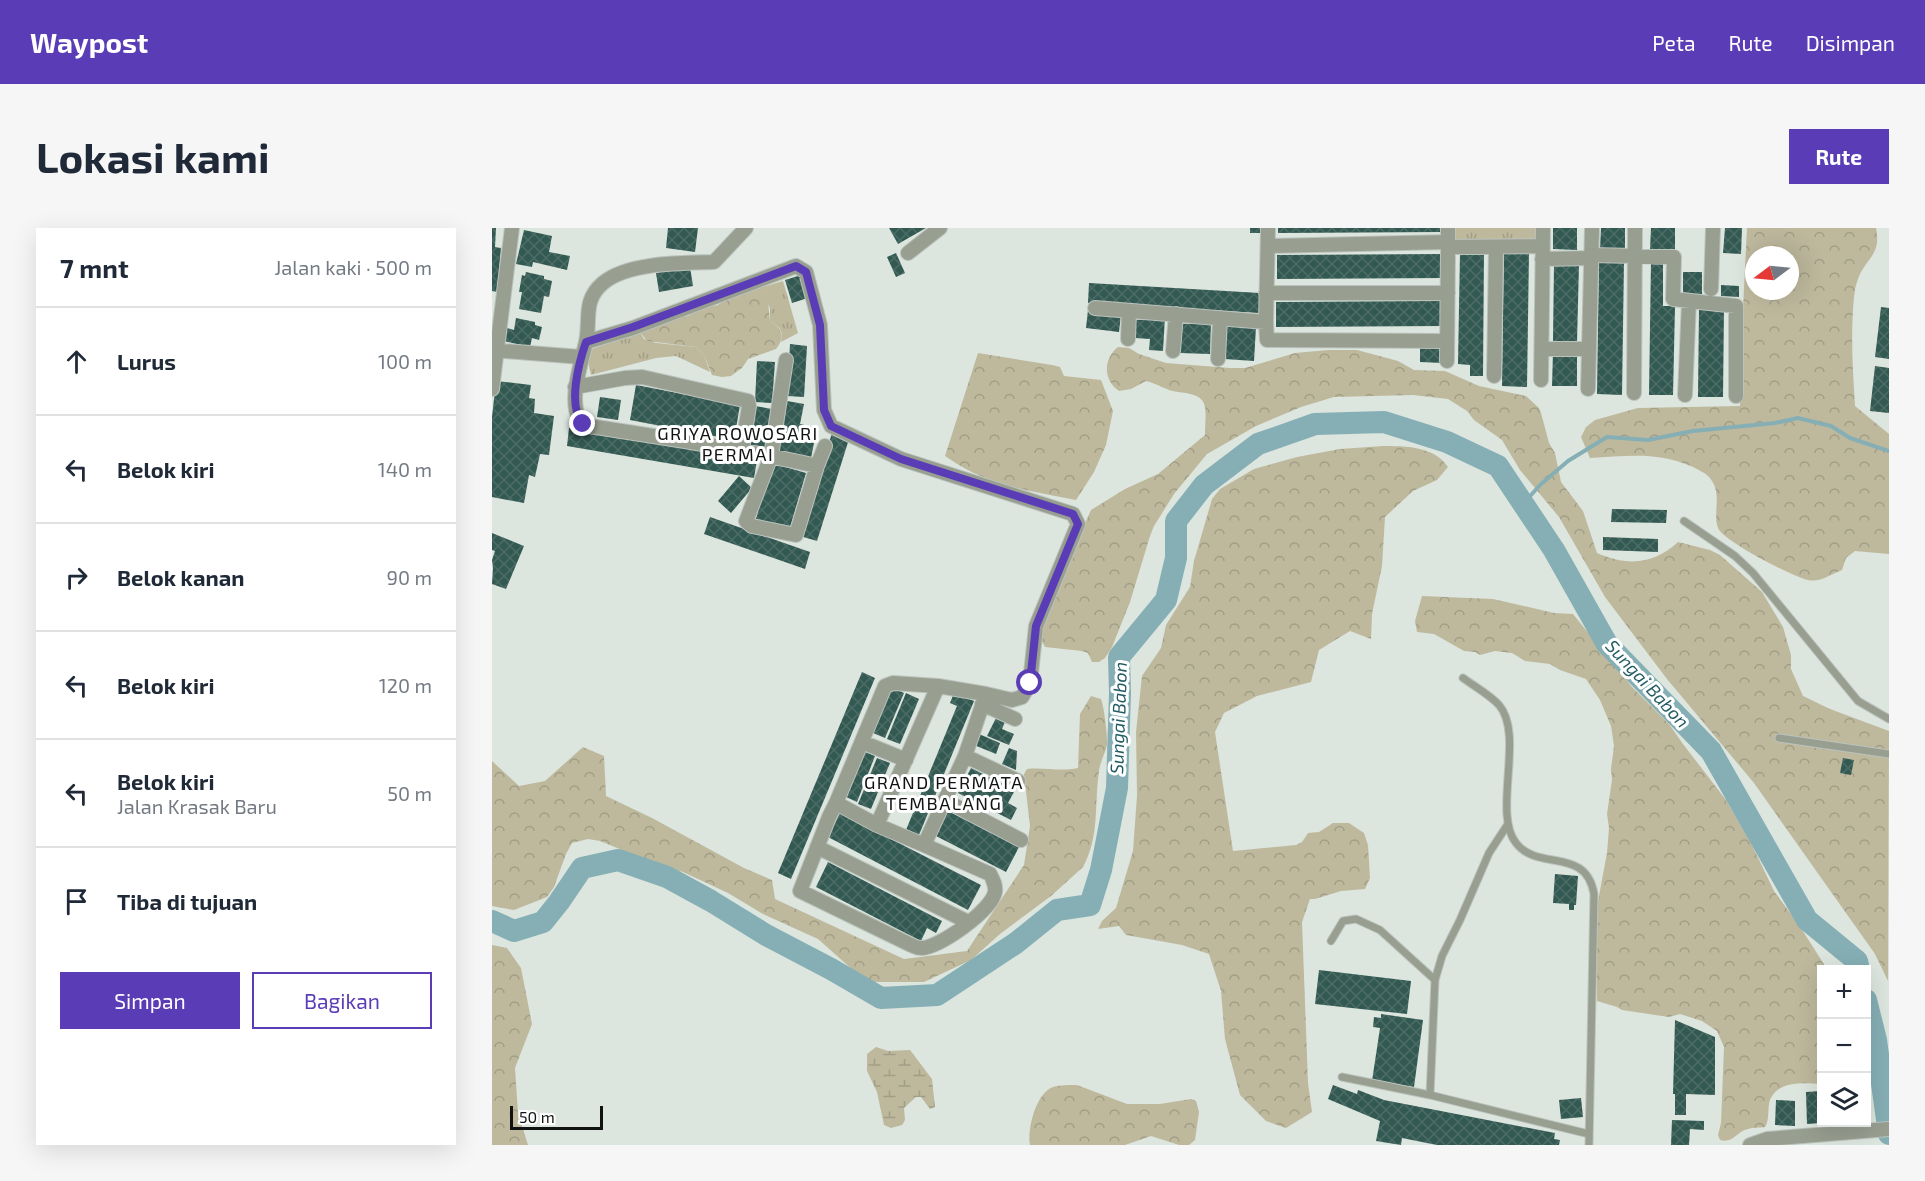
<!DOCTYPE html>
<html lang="id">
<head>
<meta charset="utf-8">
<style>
  body { margin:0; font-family:"Exo 2",sans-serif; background:#f6f6f7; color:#1f2937 }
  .controls { position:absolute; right:18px; bottom:18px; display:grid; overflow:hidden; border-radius:0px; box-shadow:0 6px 24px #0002 }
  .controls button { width:54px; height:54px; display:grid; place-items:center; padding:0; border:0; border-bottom:2px solid #e0e1e3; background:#fff; color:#1f2937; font:30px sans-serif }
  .compass { position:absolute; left:1253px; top:18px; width:54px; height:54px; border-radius:50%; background:#fff; box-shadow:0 6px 24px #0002; rotate:254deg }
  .scale { position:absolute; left:18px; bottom:15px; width:93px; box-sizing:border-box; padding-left:6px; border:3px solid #101311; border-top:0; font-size:16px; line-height:21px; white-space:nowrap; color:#101311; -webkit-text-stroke:4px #fff; paint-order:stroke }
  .stop { position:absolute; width:18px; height:18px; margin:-14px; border:4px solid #5a3db6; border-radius:50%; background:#fff }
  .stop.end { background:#5a3db6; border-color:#fff; box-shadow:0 2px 6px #0008 }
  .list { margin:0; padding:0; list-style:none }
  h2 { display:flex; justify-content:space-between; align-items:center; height:78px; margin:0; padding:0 24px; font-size:26px }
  h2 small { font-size:20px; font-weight:400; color:#747a83 }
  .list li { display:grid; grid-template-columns:39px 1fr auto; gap:18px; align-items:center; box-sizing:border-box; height:108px; padding:0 24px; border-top:2px solid #e0e1e3 }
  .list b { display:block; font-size:22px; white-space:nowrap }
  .list p { margin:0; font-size:20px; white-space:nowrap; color:#747a83 }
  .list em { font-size:20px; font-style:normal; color:#747a83 }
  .actions { display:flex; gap:12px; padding:18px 24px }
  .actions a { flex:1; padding:14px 0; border:2px solid #5a3db6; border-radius:0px; text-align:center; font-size:21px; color:#5a3db6 }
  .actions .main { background:#5a3db6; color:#fff }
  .icon { flex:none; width:33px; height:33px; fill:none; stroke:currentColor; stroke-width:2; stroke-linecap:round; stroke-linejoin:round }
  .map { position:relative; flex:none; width:1397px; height:917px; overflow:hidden; border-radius:0px }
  header { display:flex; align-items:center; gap:36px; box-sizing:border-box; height:84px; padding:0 30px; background:#5a3db6; color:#fff }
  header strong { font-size:28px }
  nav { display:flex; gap:33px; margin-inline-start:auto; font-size:21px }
  .intro { display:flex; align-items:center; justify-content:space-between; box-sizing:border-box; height:144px; padding:0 36px }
  h1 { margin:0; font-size:42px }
  .button { padding:15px 27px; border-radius:0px; background:#5a3db6; color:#fff; font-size:21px; font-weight:700 }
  main { display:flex; gap:36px; padding:0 36px }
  aside { flex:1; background:#fff; border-radius:0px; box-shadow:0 6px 24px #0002 }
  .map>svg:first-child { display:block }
</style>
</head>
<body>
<header>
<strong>Waypost</strong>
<nav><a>Peta</a><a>Rute</a><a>Disimpan</a></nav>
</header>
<div class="intro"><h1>Lokasi kami</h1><a class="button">Rute</a></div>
<main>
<aside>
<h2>7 mnt<small>Jalan kaki · 500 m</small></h2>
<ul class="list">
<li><svg class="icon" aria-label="ahead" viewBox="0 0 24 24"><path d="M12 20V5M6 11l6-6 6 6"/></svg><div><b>Lurus</b></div><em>100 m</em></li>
<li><svg class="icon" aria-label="left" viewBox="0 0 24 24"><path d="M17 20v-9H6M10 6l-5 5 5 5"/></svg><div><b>Belok kiri</b></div><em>140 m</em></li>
<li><svg class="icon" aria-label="right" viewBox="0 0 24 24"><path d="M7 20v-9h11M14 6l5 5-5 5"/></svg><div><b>Belok kanan</b></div><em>90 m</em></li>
<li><svg class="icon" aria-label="left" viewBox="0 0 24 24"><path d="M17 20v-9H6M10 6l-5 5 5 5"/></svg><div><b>Belok kiri</b></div><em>120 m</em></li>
<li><svg class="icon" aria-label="left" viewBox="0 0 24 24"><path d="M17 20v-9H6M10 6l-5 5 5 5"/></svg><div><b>Belok kiri</b><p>Jalan Krasak Baru</p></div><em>50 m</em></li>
<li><svg class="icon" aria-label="arrive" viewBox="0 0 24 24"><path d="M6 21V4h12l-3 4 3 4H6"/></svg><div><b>Tiba di tujuan</b></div></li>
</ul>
<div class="actions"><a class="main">Simpan</a><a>Bagikan</a></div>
</aside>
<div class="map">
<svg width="1397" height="917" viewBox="0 0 1397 917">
  <defs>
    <pattern id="grass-tufts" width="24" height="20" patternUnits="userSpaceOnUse" patternTransform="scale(1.5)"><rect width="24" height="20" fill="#beb99d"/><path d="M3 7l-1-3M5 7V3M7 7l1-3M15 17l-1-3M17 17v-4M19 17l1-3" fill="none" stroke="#a29e86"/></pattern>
    <pattern id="forest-crowns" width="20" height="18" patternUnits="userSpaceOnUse" patternTransform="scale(1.5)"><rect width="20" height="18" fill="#beb99d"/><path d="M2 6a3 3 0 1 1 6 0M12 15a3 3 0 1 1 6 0" fill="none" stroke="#a29e86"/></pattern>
    <pattern id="wetland-marsh" width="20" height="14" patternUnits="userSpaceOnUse" patternTransform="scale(1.5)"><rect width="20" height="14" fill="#beb99d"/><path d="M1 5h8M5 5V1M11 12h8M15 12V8" fill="none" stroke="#a29e86"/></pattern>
    <pattern id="building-cross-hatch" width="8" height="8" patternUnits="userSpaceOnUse" patternTransform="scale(1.5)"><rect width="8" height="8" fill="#325952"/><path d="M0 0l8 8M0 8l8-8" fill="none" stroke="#4d6c66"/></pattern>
  </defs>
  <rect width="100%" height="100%" fill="#dce5de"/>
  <path fill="url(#grass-tufts)" d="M 964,0 L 1043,0 L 1043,12 L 964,12 Z
    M 291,53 L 306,105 L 289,114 C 292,102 287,99 278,93 L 278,80 L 267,60 Z
    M 148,104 L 152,111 L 164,115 L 204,119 L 212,127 L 218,144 L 184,128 L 164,130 L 99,147 L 94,123 Z"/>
  <path fill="url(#forest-crowns)" fill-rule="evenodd" d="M 1255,0 L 1384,0 C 1390,29 1372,30 1365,54 C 1362,62 1362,72 1361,81 C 1359,114 1361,146 1363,178 L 1397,206 L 1397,326 L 1363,323 L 1354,330 L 1350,342 C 1340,346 1327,355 1316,352 C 1301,349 1231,313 1226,300 C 1220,284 1232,264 1216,248 C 1212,244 1206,242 1201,239 C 1165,223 1135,228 1098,230 L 1089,209 L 1094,199 L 1103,192 L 1146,180 L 1248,178 L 1251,80 ZM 1262,27 L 1298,27 L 1298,63 L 1262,63 Z
    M 267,60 L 276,73 L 278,93 C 290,100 294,109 284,121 L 256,131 L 250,140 L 239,148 L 230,149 L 220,147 L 212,127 L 204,119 L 155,113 L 148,104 L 182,90 L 196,88 L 210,80 L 226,77 L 246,65 Z
    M 626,119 L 637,120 L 647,126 L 674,135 L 738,140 L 753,140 L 803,125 L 836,122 L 865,122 L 906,133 L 922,142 L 953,143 L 987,158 L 1034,168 L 1047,180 L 1049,185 L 1057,215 L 1063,225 L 1069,254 L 1091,283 L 1105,325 C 1135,338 1161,337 1186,314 L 1218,322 L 1228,327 L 1270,364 L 1291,399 L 1299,427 L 1299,441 L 1311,468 L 1338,481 L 1397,503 L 1396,753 L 1383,726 L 1262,555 L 1175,451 L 1113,369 L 1067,289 L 1028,242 L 1010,212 L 982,192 L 975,183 L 956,171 L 921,167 L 842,169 L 809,179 L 764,198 L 715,226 L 682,266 L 662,298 L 658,308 L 638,374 L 620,419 L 613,430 L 607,434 L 600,434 L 596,425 L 590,423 L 553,419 L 547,408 L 558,375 L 567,362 L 573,340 L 599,282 L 633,261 L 666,246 L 713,207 C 713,179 720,167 686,164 C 675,163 664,155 654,153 L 639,161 L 627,163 C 611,152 611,131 626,119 Z
    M 486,125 L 560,137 L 568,139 L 572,148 L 609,152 L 621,183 L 614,217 L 602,244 L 584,272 C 535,262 495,258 453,228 Z
    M 891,218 C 913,218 942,218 956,239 L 945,252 L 921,263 L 893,289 L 890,338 L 880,386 L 879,411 L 858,403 L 827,422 L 819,454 L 765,468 L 732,485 L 723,504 L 741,623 L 804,617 L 810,614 L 816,605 L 827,604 L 841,595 L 857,595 L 872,605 L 876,617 L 878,650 L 873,661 L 849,663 L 823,671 L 818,671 L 810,694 L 816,855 L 820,884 L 794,900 L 774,893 L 748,867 L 733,811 L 729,763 L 717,726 L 690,717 L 634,707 L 627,698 L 606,701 L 610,693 L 624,680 L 641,623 L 645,568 L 644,504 L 650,448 L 669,420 L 674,397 L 698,359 L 702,333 L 720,271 L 728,261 L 762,241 L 805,229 L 848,221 Z
    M 930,368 L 1001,371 L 1062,385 L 1081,386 L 1140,459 L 1177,496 L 1191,516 L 1234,572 L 1259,615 L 1282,663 L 1307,697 L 1335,741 L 1330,742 L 1329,856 C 1313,855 1286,852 1278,872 C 1275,881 1278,891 1273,899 C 1268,900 1261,899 1256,901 C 1245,903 1241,916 1228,912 L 1226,907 L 1229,895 L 1232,819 L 1225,803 L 1210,793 L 1188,786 L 1177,789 L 1130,782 L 1125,779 L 1105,773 L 1104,684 L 1115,625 L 1117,600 L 1115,586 L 1120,552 L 1119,541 L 1122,518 L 1119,498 L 1108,472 L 1094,451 L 1068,442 L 1058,436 L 1033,433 L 1020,425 L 1003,423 L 988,427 L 983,424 L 972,423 L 942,406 L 925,404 L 923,393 Z
    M 599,468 L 609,471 C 612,478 616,510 615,517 C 613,526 608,534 607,543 C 602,577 608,608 591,639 L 559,668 L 508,706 L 479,732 L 432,754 L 382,754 L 371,751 L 326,711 L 271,686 L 236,665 L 191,644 L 167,637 L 108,613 L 96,611 L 80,615 L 74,626 L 62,659 L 55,669 L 22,682 L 0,678 L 0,533 L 27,558 L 53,553 L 91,519 L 112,528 L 114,568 L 160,590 L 252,640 L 280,652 L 283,671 L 412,731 L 475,723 L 532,637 L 538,598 L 532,546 L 535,541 C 552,539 569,544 586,540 L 588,486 Z
    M 0,717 L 15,720 L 29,740 L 40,796 L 23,840 L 26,885 L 36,917 L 0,917 Z
    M 585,857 L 635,876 L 668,876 L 699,871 L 704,873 L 707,884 L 703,912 L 697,917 L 687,917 L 659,908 L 633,917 L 538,917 C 535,901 544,865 561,859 C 568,857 578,857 585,857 Z"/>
  <path fill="url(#wetland-marsh)" d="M 384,819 L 396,823 L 418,822 L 440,851 L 443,879 L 438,881 L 429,869 L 424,869 L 412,880 L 413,892 L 410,897 L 399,900 L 392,897 L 385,864 L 375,843 L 375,826 Z"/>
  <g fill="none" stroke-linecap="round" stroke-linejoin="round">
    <path stroke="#85afb5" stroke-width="4" d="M 1031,276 L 1048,257 L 1076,233 L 1115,209 L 1156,212 L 1201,203 L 1283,195 L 1306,190 L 1339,198 L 1358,210 L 1397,223"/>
    <path stroke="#85afb5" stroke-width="22" d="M 0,693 L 22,703 L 51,694 L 67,674 L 90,640 L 126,632 L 175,649 L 219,673 L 274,707 L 339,741 L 389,770 L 445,767 L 524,715 L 565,682 L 598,677 L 609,642 L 625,560 L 628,465 L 627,429 L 674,372 L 684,330 L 684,293 L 712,257 L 766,216 L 823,196 L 892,194 L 955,214 L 1006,238 L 1062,322 L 1115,416 L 1219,523 L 1315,692 L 1365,733 L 1367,742
      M 1374,772 L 1384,812 L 1397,906"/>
  </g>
  <path fill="url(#building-cross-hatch)" d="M 0,0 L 4,0 L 3,19 L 9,20 L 5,64 L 0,63 Z
    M 176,0 L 206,0 L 203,24 L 174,20 Z
    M 397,0 L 434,0 L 406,16 Z
    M 758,0 L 769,0 L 769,5 L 758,5 Z
    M 786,0 L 953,0 L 953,4 L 786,5 Z
    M 1061,0 L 1085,0 L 1085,22 L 1061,21 Z
    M 1109,0 L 1133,0 L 1133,23 L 1108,22 Z
    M 1159,0 L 1183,0 L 1183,23 L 1158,23 Z
    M 1233,0 L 1250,0 L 1249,26 L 1231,25 Z
    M 32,2 L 60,8 L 57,24 L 78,28 L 75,42 L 41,34 L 40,39 L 24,36 Z
    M 968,24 L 992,25 L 991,148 L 978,148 L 978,137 L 966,136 Z
    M 1012,24 L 1037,24 L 1035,159 L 1010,158 Z
    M 404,25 L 413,45 L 404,49 L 395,29 Z
    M 951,26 L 951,50 L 785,51 L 785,27 Z
    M 1107,32 L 1132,33 L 1130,167 L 1105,166 Z
    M 1159,33 L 1171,33 L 1171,78 L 1183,78 L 1181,167 L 1157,167 Z
    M 1062,36 L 1087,36 L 1085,114 L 1061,113 Z
    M 198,39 L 201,58 L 167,64 L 164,45 Z
    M 34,44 L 52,48 L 52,51 L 60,53 L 57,69 L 52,68 L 49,85 L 27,81 L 30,64 L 27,64 L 30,47 L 33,48 Z
    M 1191,44 L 1210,44 L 1210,66 L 1191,66 Z
    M 309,47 L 316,70 L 300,75 L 293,52 Z
    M 597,55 L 768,65 L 767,85 L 596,75 Z
    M 1229,57 L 1247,58 L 1247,69 L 1229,68 Z
    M 950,73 L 951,98 L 784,99 L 784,74 Z
    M 1389,79 L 1397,80 L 1397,131 L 1383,129 Z
    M 1207,80 L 1232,80 L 1231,169 L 1206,169 Z
    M 596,82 L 629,86 L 627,104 L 594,100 Z
    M 644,88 L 673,89 L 671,123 L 657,122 L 658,111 L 643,110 Z
    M 24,90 L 43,94 L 43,97 L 50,99 L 47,112 L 40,110 L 38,119 L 12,113 L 15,100 L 22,102 Z
    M 690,91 L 719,93 L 718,126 L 688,125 Z
    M 734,97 L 764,99 L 762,133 L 733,131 Z
    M 298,116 L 315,118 L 312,169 L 295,168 Z
    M 928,116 L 950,116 L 950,135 L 928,134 Z
    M 1061,124 L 1085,124 L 1085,158 L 1060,158 Z
    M 265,133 L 283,134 L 280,175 L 263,174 Z
    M 1383,138 L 1397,140 L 1397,185 L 1378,183 Z
    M 4,153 L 39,157 L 37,170 L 43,171 L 42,185 L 62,188 L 57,227 L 48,226 L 43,249 L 37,247 L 32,275 L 0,269 L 0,189 Z
    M 144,157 L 248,177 L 242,212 L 138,192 Z
    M 108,169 L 129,172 L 126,192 L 105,189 Z
    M 295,173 L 312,176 L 308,196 L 325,200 L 319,230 L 285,223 Z
    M 263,178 L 280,181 L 273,221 L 256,218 Z
    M 77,200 L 265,232 L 262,250 L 75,218 Z
    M 340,205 L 357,211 L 325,313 L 308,308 Z
    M 280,235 L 314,245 L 297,303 L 263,294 Z
    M 247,248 L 260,260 L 239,285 L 226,273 Z
    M 1120,281 L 1175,282 L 1174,295 L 1119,294 Z
    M 218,289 L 318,324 L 313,341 L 212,306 Z
    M 0,305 L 32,318 L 14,361 L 0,356 L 1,340 L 0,332 L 3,323 L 0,322 Z
    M 1111,309 L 1166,311 L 1166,324 L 1111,322 Z
    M 370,444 L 383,450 L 299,651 L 286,645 Z
    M 400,459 L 412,465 L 393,510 L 381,505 Z
    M 414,465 L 427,471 L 408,516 L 395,511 Z
    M 462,465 L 482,473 L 427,607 L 414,602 L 465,478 L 458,475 Z
    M 504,490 L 513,494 L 510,501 L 522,506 L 517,517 L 495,508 Z
    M 487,506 L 508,515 L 504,526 L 482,517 Z
    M 517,520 L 525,523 L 524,542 L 510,536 Z
    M 371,523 L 383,528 L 365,574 L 352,568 Z
    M 385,530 L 398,535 L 379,581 L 366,576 Z
    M 1351,530 L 1362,532 L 1359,547 L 1348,545 Z
    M 479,540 L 523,562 L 516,575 L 525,580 L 519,592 L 466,565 Z
    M 456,583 L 527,619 L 514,644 L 444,608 Z
    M 348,585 L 489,657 L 476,682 L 336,609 Z
    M 336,634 L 450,693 L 444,705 L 435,700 L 429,713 L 324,659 Z
    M 1063,646 L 1086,648 L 1084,677 L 1082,677 L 1082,682 L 1077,682 L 1077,676 L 1061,675 Z
    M 827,742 L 919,753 L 915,786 L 823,776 Z
    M 889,786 L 931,792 L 922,859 L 880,853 L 888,800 L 881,799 L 882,789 L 889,790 Z
    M 1183,792 L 1223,809 L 1223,867 L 1194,866 L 1194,887 L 1183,887 L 1183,866 L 1181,866 Z
    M 841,857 L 865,866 L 866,862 L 892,872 L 1063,905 L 1062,911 L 1068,912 L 1067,917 L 945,917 L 910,910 L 909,917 L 884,913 L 888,893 L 836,871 Z
    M 1329,863 L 1329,895 L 1315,896 L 1314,864 Z
    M 1089,870 L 1091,889 L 1069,891 L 1067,872 Z
    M 1284,872 L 1303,873 L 1303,898 L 1283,897 Z
    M 1180,892 L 1212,893 L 1212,902 L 1198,901 L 1197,917 L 1179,917 Z"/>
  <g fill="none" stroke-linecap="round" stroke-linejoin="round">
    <g stroke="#bbc3bd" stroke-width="9">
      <path id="service" d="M 1192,293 L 1243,328 L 1261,345 L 1366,473 L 1397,491
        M 971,450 C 982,458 998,467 1007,477 C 1033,507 1000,585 1024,615 C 1046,644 1094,618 1102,666 L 1097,917
        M 1287,510 L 1397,526
        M 839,713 L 851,693 L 864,691 L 888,702 L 943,752
        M 850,849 L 938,867 L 1097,906
        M 938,867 L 943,752 L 950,728 L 968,692 L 997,625 L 1016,596"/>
    </g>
    <g stroke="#bbc3bd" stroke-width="16">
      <path id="minor" d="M 254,0 L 222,34 C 190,35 136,34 111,55 C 90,73 99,91 94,114 C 90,133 70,189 97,198 C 174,210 249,221 325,238 L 304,307 L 260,298 L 254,293 L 279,228 L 294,132
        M 956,0 L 956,19
        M 776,18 L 956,14
        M 416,25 L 448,0
        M 1100,27 L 1182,29 L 1181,71 L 1244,78 L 1244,168
        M 1050,31 L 1100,30
        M 1219,61 L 1221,0
        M 774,65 L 956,65
        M 603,80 L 774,94 L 776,0
        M 774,94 L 775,112 L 955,113
        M 636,111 L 637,83
        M 94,114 L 141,100 L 304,38 L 314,44 L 328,97 L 332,182 L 339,198 L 409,231 L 581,286 L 586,296 L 544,398 L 538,455 L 530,469 L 520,472 L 494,466 L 446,458 L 385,597
        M 1050,121 L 1097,121 L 1096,161
        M 1097,121 L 1100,0
        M 0,122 L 89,129
        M 681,123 L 684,86
        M 726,131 L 728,90
        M 955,133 L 956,19 L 1051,18
        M 1002,148 L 1004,19
        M 1049,152 L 1051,0
        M 83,159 L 133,150 L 150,149 L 256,173 L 257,178 L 250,222
        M 0,161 L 20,0
        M 1142,165 L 1143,0
        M 1193,167 L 1197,73
        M 325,238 L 333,218
        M 446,458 L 401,455 L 393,458 L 344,575 L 385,597 L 432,617 L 473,528 L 494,466
        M 490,476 L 523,491
        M 370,514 L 414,532
        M 473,528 L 526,553
        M 454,573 L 529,612
        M 344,575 L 337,589 L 308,663 L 419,717 C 422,718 425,720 429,720 C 446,721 500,682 503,664 C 504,657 501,652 498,646 L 432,617
        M 325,619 L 476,694
        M 1258,917 L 1275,911 L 1397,901"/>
    </g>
    <use href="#service" stroke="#989e90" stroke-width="7"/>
    <use href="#minor" stroke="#989e90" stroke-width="14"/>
  </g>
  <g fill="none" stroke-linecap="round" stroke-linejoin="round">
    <path stroke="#5a3db6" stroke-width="8" d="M 91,196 C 75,178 87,134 94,114 L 141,99 L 304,38 L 314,44 L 328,97 L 332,182 L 339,198 L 409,231 L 581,286 L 586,296 L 544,398 L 538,455"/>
  </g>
  <g text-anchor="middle" stroke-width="6" stroke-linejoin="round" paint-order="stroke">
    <g font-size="18" letter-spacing="1.5" fill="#101311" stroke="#fff">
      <text x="246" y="212">GRIYA ROWOSARI<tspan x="246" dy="21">PERMAI</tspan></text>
      <text x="452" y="561">GRAND PERMATA<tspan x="452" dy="21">TEMBALANG</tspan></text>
    </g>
    <g font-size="18" font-style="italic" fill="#215b63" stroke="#fff">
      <text transform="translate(1155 456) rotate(47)" y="6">Sungai Babon</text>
      <text transform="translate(627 490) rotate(-88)" y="6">Sungai Babon</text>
    </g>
  </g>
</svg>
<div class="controls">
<button>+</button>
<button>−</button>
<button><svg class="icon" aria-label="layers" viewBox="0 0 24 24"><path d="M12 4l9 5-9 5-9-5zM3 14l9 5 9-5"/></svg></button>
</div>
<svg class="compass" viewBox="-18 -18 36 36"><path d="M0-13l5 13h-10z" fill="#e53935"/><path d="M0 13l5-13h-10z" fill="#747a83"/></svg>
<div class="scale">50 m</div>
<div class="stop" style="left:538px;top:455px"></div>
<div class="stop end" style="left:91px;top:196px"></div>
</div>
</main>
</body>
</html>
